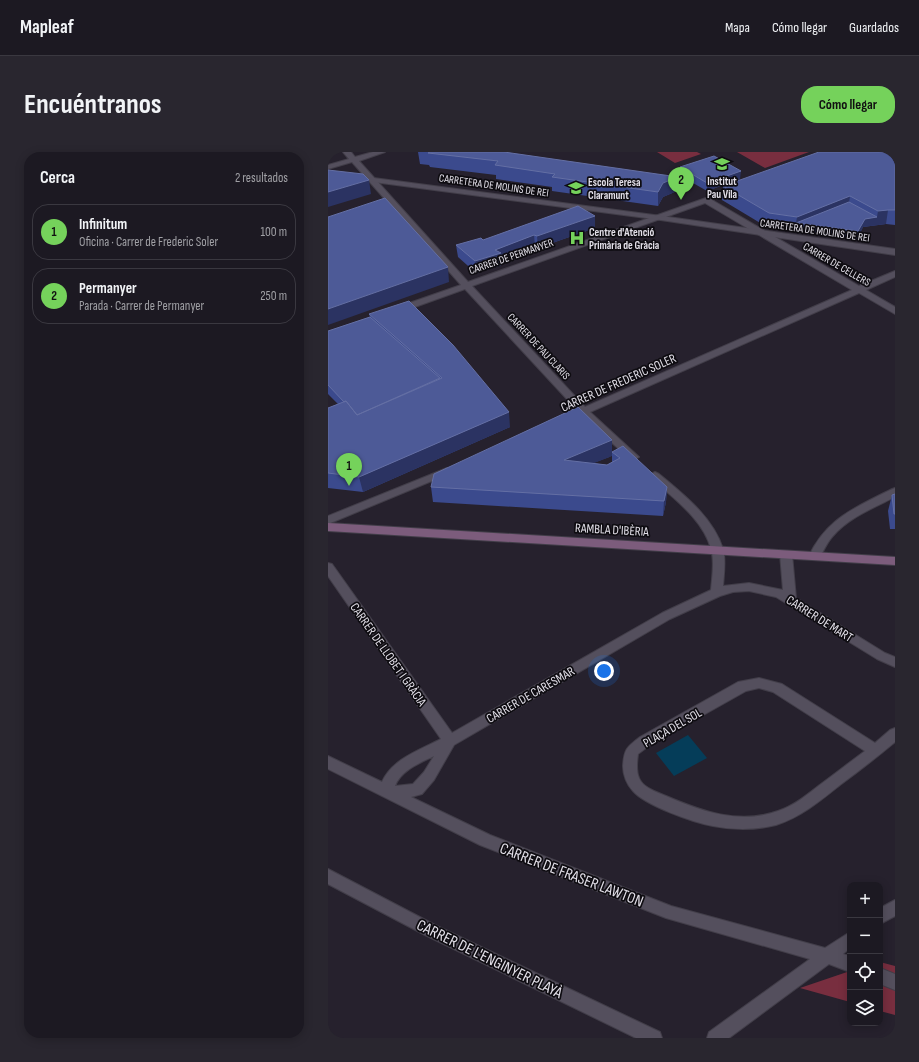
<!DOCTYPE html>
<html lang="es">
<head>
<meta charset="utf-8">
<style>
  body { margin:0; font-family:"Sofia Sans Condensed",sans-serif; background:#29262f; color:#f1f3f6 }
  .controls { position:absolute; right:12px; bottom:12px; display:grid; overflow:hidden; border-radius:8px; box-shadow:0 2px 10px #0003 }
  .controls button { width:36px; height:36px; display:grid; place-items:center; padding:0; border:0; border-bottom:1px solid #3a3840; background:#1c1922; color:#f1f3f6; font:20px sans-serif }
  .you { position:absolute; left:276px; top:519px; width:14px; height:14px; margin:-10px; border:3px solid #fff; border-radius:50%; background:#1a73e8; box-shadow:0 0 0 6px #1a73e833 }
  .badge { display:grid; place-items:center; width:26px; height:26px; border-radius:50%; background:#75d25b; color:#111; font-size:13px; font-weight:700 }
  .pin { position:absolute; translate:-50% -33px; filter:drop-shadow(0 1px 2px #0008) }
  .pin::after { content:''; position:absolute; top:21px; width:14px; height:12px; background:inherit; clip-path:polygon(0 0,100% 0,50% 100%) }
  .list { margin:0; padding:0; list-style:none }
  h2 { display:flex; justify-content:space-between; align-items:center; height:52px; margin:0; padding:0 16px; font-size:17px }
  h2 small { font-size:13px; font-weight:400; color:#a0a0a5 }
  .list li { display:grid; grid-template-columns:26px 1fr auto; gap:12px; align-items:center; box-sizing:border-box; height:56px; margin:0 8px 8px; padding:0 8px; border:1px solid #3a3840; border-radius:16px }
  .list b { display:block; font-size:15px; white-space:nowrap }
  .list p { margin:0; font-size:13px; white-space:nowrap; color:#a0a0a5 }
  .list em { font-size:13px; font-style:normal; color:#a0a0a5 }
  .icon { flex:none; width:22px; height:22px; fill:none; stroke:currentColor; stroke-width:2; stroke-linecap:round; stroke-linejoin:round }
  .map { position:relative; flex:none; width:567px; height:886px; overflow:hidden; border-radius:16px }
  header { display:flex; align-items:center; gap:24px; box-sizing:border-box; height:56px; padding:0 20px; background:#1c1922; border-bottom:1px solid #3a3840 }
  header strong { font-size:19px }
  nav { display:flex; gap:22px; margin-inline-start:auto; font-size:14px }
  .intro { display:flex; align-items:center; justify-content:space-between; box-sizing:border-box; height:96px; padding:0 24px }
  h1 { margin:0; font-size:28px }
  .button { padding:10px 18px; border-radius:16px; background:#75d25b; color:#111; font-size:14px; font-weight:700 }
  main { display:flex; gap:24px; padding:0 24px }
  aside { flex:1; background:#1c1922; border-radius:16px; box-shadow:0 2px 10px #0003 }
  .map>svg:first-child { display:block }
</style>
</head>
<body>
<header>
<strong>Mapleaf</strong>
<nav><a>Mapa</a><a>Cómo llegar</a><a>Guardados</a></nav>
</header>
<div class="intro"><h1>Encuéntranos</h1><a class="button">Cómo llegar</a></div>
<main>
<aside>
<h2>Cerca<small>2 resultados</small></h2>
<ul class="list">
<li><span class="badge">1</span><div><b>Infinitum</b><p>Oficina · Carrer de Frederic Soler</p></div><em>100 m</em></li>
<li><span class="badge">2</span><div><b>Permanyer</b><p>Parada · Carrer de Permanyer</p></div><em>250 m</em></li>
</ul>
</aside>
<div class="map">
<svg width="567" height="886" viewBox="0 0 567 886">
  <rect width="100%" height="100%" fill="#26212d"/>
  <path fill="#782e3f" d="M 329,0 L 369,0 L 373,2 L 347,11 Z
    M 409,0 L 481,0 L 437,16 Z
    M 552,810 L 567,814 L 567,863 L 552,859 Z
    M 522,819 L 522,850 L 472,836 Z"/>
  <path fill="#053d59" d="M 360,583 L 379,606 L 346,624 L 328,601 Z"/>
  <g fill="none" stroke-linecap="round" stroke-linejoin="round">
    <g stroke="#423e49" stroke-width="2">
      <path id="minor" d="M 15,0 L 23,0 L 27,5 L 45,0 L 57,0 L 31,9 L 140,130 L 409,35 L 412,35 L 412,39 L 384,48 L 531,134 L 567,119 L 567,125 L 538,138 L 567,155 L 567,162 L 531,141 L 262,260 L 311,305 L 306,308 L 302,307 L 254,264 L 244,268 L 236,268 L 235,266 L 236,264 L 249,258 L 137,137 L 73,160 L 67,160 L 66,158 L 67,156 L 133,133 L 24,10 L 0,17 L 0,13 L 21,7 ZM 377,51 L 524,138 L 257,255 L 144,134 Z
        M 119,316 L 123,317 L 124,319 L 123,321 L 0,372 L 0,364 Z
        M 327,320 L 331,322 C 355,342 385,365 395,397 C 398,408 396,422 395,434 L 421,431 L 455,438 L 452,402 L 454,399 L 462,399 L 464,402 L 468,446 L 557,501 L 567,505 L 567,515 L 549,507 L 448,445 L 421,439 L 405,440 L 392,444 L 342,467 L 126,593 L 106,628 L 94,642 L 83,645 L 162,683 L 343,754 L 497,796 L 522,780 L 522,796 L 515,802 L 522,804 L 522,820 L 501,812 L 401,886 L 379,886 L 381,880 L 482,807 L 338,766 L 152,693 L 0,617 L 0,604 L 54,630 C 64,607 92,598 113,587 L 0,424 L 0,411 L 4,412 L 124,581 L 334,461 L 383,438 C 384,425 387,410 383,397 C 375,367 345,346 323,326 L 322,324 L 323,322 ZM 106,604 L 96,620 L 85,632 L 67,634 C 73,618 92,611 106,604 Z
        M 567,336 L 567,345 C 545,356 520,366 504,385 C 498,392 495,400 491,407 L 483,407 L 481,404 C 495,374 516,361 544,347 C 552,343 559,339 567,336 Z
        M 431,526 L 454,532 L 547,591 L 562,578 L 567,576 L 567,590 C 549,605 531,619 512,633 C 492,649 473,665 448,673 C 428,678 405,678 385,674 C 366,671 317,653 305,639 C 299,633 295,623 295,614 C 296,597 299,595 312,585 L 410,530 ZM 431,536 L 445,540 L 537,599 C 522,610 508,621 493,632 C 480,642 466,654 450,659 C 411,673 373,659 338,644 C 329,640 315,636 311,626 C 308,619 309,609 310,602 L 322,593 L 418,539 Z
        M 0,717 L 107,773 L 332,880 L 334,886 L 308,886 L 97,783 L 0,732 Z
        M 567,748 L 567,764 L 552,772 L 552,756 Z
        M 552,816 L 567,822 L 567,838 L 552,832 Z"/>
    </g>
    <g stroke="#423e49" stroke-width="2">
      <path id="tertiary" d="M 0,20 L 326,63 L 567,97 L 567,103 L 326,67 L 0,24 Z"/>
    </g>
    <g stroke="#423e49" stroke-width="2">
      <path id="secondary" d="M 0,371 L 567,405 L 567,413 L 0,379 Z"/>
    </g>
    <use href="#minor" fill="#544f5d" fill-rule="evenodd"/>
    <use href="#tertiary" fill="#544f5d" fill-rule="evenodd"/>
    <use href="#secondary" fill="#7c5c7c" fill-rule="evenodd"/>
  </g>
  <path fill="#3b4a8d" d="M 90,0 L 176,0 L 349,39 L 335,45 L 330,54 L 224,39 L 224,35 L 168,27 L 168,23 L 102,15 L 101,13 L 92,12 Z
    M 567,4 L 567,73 L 558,72 L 535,75 L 529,87 L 439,75 L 394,48 L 395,34 Z
    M 352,15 L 412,27 L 379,39 L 351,23 Z
    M 267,76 L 210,96 L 207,94 L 173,107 L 174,113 L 148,121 L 130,105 L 128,93 L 155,88 Z
    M 41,162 L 182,275 L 35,340 L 0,336 L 0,256 L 10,252 L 0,242 L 0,179 L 42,165 Z
    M 284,300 L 339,335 L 338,350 L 335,364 L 105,350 L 103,335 L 284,304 L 265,311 L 279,313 L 284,310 Z
    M 567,342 L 567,377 L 562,377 L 560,359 L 564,343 Z"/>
  <path fill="#2b3362" d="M 413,19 L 412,27 L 379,39 L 379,31 Z
    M 350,25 L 349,39 L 335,45 L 330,54 L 330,40 L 335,31 Z
    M 41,28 L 43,42 L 0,55 L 0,40 Z
    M 522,44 L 520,58 L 468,71 L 469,65 Z
    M 560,58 L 558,72 L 535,75 L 529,87 L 530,79 L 537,67 L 549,65 L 550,59 Z
    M 267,64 L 267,76 L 210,96 L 209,84 Z
    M 206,83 L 207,94 L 173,107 L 174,113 L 148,121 L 147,109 L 167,98 Z
    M 120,115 L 121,130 L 0,173 L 0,157 Z
    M 181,260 L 182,275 L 35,340 L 31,325 Z
    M 284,288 L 284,304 L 236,323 L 236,308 Z
    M 339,335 L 338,350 L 335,364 L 336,349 Z"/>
  <path fill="#4d5a97" stroke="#646fa4" d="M 102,0 L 176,0 L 350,25 L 335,31 L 330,40 L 224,25 L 227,22 L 167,13 L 170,9 L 100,1 Z
    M 491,0 L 559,0 L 567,4 L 567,58 L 560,58 L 550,59 L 522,44 L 469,65 L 441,61 L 395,34 Z
    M 386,4 L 413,19 L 379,31 L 352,15 Z
    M 0,18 L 35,22 L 41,28 L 0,40 Z
    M 57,46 L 120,115 L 0,157 L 0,65 Z
    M 521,50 L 549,65 L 537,67 L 530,79 L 468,71 Z
    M 250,54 L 267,64 L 209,84 L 206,83 L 167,98 L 173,101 L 147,109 L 128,93 L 153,86 L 155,88 Z
    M 81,149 L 125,193 L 181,260 L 31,325 L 0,321 L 0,256 L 18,249 L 29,263 L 114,226 L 41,162 Z
    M 42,165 L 112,226 L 29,263 L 18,249 L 16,250 L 0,233 L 0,179 Z
    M 250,255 L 284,288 L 236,308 L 279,313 L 292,306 L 284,300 L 295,294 L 339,335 L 336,349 L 103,335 L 106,322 Z
    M 567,342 L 567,362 L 566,362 L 564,343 Z"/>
  <defs>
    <g id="school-bare" transform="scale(1.2)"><path d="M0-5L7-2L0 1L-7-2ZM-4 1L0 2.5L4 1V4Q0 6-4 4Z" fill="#75d25b" stroke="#0e0c11" stroke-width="2.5" paint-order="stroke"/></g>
    <g id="hospital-bare" transform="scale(1.2)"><path d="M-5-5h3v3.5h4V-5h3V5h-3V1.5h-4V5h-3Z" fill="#75d25b" stroke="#0e0c11" stroke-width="2.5" paint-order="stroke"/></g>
  </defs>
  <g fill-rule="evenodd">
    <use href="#school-bare" x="394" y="12"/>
    <use href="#school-bare" x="248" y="36"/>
    <use href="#hospital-bare" x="249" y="86"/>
  </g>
  <g text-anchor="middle" stroke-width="3.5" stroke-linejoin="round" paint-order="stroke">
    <g font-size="11" font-weight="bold" fill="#e3e0e9" stroke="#0e0c11" text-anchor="start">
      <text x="394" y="33" text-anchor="middle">Institut<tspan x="394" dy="13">Pau Vila</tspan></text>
      <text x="260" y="34">Escola Teresa<tspan x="260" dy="13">Claramunt</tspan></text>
      <text x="261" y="84">Centre d'Atenció<tspan x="261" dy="13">Primària de Gràcia</tspan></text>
    </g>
    <g font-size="11" fill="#e3e0e9" stroke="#0e0c11">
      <text transform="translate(166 33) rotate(8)" y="4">CARRETERA DE MOLINS DE REI</text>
      <text transform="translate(487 78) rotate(8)" y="4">CARRETERA DE MOLINS DE REI</text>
      <text transform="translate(183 104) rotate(-19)" y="4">CARRER DE PERMANYER</text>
      <text transform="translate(509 112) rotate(30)" y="4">CARRER DE CELLERS</text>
      <text transform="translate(211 194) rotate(47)" y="4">CARRER DE PAU CLARIS</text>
    </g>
    <g font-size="13" fill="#e3e0e9" stroke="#0e0c11">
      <text transform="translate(290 230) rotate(-24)" y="5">CARRER DE FREDERIC SOLER</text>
      <text transform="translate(284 377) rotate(3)" y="5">RAMBLA D'IBÈRIA</text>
      <text transform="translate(492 466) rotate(32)" y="5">CARRER DE MART</text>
      <text transform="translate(61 502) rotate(55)" y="5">CARRER DE LLOBET I GRÀCIA</text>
      <text transform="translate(202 542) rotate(-30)" y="5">CARRER DE CARESMAR</text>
      <text transform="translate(344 575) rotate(-30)" y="5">PLAÇA DEL SOL</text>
    </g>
    <g font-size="16" fill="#e3e0e9" stroke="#0e0c11">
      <text transform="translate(244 722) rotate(21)" y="6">CARRER DE FRASER LAWTON</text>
      <text transform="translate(162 806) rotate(26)" y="6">CARRER DE L'ENGINYER PLAYÀ</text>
    </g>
  </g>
</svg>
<div class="controls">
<button>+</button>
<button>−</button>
<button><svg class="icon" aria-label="locate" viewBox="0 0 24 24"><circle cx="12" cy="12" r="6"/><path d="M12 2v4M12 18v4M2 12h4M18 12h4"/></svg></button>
<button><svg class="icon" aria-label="layers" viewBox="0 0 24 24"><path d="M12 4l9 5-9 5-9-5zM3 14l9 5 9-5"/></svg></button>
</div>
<div class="you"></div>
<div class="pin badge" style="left:21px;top:334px">1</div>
<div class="pin badge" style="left:353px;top:48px">2</div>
</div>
</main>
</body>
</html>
